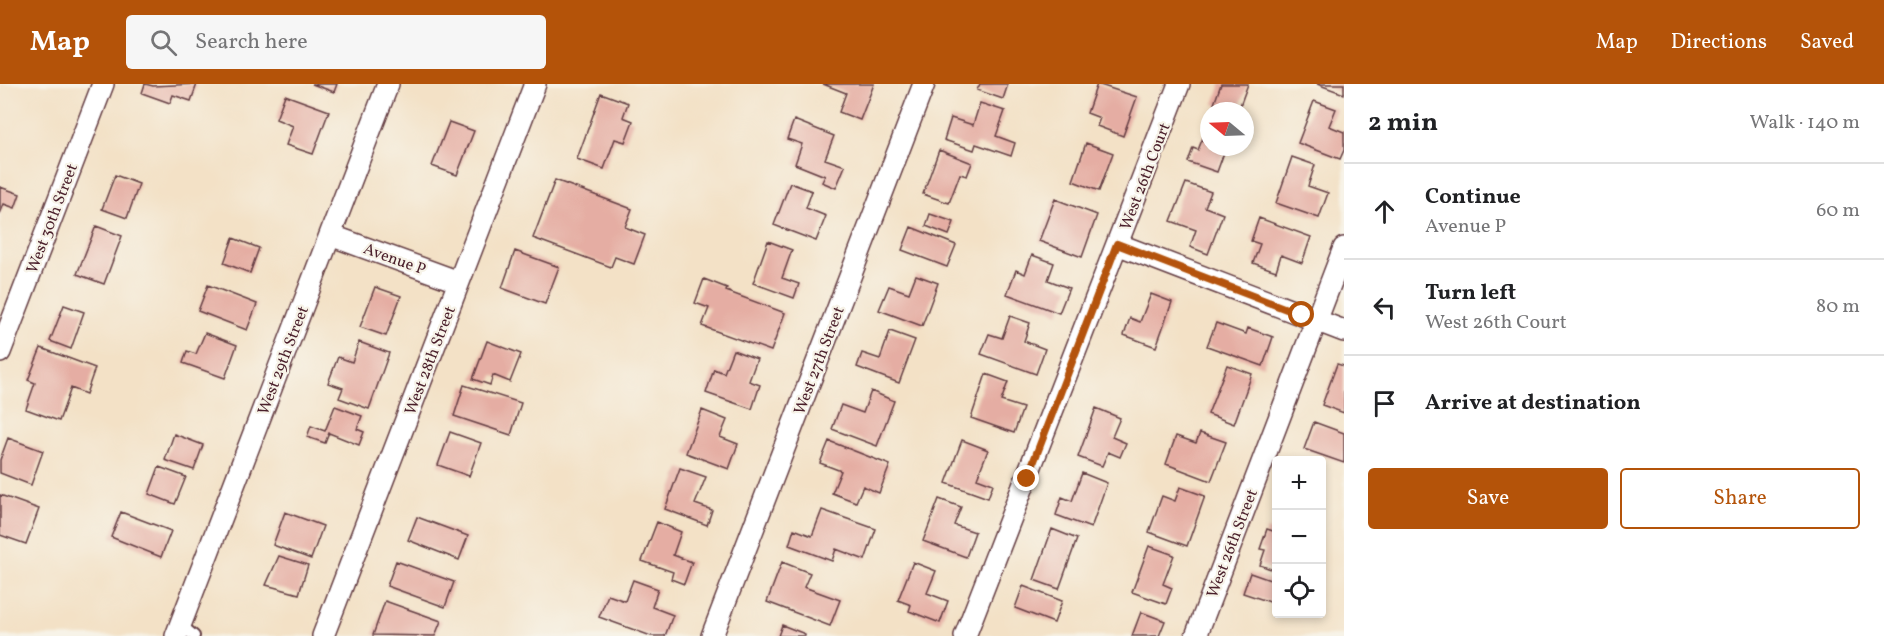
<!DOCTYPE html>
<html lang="en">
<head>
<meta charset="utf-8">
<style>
  body { margin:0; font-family:Vollkorn,serif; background:#f6f6f6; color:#202124 }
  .controls { position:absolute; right:18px; bottom:18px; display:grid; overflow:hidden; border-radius:6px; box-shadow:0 3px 9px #0003 }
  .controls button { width:54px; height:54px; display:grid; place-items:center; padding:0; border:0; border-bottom:2px solid #e0e0e0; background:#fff; color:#202124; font:30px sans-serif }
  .compass { position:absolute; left:1200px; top:18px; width:54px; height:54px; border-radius:50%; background:#fff; box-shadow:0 3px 9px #0003; rotate:289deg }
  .stop { position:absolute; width:18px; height:18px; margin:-14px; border:4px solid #b45309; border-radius:50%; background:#fff }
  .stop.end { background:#b45309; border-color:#fff; box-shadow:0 2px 6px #0008 }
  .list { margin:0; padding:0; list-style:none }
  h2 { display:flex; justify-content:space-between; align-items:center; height:78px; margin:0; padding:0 24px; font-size:26px }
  h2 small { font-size:20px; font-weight:400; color:#757577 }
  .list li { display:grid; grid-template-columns:39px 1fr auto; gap:18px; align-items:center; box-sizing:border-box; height:96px; padding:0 24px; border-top:2px solid #e0e0e0 }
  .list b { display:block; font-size:22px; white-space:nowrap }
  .list p { margin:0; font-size:20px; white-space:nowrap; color:#757577 }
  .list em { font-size:20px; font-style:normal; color:#757577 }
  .actions { display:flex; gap:12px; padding:18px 24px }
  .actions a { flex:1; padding:14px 0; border:2px solid #b45309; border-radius:6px; text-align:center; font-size:21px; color:#b45309 }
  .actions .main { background:#b45309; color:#fff }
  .icon { flex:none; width:33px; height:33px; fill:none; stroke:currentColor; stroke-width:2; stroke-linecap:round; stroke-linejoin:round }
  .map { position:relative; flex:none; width:1344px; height:552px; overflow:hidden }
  header { display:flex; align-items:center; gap:36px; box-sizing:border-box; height:84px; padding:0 30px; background:#b45309; color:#fff }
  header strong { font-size:28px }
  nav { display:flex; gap:33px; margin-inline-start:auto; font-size:21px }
  .search { width:420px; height:54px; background:#f6f6f6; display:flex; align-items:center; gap:15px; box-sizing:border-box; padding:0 21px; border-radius:6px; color:#757577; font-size:22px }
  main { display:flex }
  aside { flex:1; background:#fff }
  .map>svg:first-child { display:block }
</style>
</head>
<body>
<header>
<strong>Map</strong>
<div class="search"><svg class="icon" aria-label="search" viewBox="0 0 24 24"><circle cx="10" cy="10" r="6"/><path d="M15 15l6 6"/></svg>Search here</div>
<nav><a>Map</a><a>Directions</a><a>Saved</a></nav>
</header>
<main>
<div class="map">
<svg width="1344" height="552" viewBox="0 0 1344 552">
  <rect width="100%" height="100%" fill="#f7f3e8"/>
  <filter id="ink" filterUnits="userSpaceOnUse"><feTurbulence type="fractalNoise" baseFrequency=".0167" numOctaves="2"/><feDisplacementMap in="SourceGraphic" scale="12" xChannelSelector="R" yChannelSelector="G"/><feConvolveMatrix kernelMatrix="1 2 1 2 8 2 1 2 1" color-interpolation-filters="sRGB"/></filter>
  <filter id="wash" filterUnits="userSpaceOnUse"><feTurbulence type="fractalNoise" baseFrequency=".008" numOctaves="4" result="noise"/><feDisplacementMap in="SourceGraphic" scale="24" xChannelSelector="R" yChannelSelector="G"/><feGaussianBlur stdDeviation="1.35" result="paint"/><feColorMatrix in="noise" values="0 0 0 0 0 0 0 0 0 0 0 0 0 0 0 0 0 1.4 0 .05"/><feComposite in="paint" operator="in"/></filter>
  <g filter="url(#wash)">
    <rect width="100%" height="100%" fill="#f3e1c6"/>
    <g id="blocks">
      <path fill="#e5ada3" d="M 145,0 L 153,2 L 197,0 L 191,17 L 173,11 L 170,19 L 142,9 Z
        M 312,0 L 337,0 L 334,8 Z
        M 823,0 L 874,0 L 860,36 L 839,28 L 846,9 Z
        M 980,0 L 1008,0 L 1003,15 L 977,6 Z
        M 1097,0 L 1137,13 L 1123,52 L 1097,42 L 1100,34 L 1087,29 Z
        M 1221,0 L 1248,0 L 1238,27 L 1214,20 Z
        M 1317,0 L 1344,0 L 1344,10 Z
        M 601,9 L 628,19 L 623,33 L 633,37 L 625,58 L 615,55 L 604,85 L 577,75 Z
        M 285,11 L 329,27 L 313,70 L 286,61 L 293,42 L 276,35 Z
        M 1314,17 L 1336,25 L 1329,42 L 1344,48 L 1344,66 L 1340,75 L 1298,59 Z
        M 980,19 L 1005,27 L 996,52 L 1015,59 L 1011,72 L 976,60 L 974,66 L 944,56 L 951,34 L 973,41 Z
        M 794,36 L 834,52 L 825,75 L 845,82 L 836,104 L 822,98 L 825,92 L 795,80 L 802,60 L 787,55 Z
        M 449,38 L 474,47 L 457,91 L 432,82 Z
        M 1209,39 L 1209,63 L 1226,63 L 1217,88 L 1188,78 L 1193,64 L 1198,66 Z
        M 1086,59 L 1113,69 L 1099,107 L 1073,97 Z
        M 939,66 L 972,79 L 967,92 L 960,90 L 949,119 L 923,110 Z
        M 1292,73 L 1315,81 L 1308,102 L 1328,109 L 1319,134 L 1276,119 Z
        M 115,91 L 139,100 L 127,134 L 102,125 Z
        M 555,96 L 632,125 L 625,143 L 645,151 L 634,180 L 615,173 L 611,183 L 533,154 Z
        M 790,99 L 812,107 L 806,124 L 826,132 L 816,157 L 774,141 Z
        M 1186,99 L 1211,108 L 1205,123 L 1223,130 L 1208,170 L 1190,163 L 1196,146 L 1171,137 Z
        M 0,103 L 20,110 L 15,124 L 4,120 L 0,130 Z
        M 1055,115 L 1097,131 L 1082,173 L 1039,157 Z
        M 930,130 L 954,138 L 949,151 L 926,142 Z
        M 1259,134 L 1311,153 L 1302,179 L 1281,171 L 1276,187 L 1253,179 L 1260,160 L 1251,157 Z
        M 96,142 L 122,152 L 104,200 L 77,190 Z
        M 911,143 L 956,161 L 947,183 L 902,166 Z
        M 233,154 L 259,164 L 250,189 L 224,179 Z
        M 768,157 L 792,166 L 782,194 L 799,200 L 794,214 L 753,199 Z
        M 515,167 L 559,183 L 545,220 L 502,204 Z
        M 1032,171 L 1054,179 L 1048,196 L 1069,204 L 1059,229 L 1007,210 L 1016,186 L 1025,190 Z
        M 916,191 L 938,199 L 922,242 L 879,226 L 889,202 L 909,209 Z
        M 704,195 L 727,204 L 726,207 L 785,229 L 771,267 L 702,242 L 709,224 L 695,219 Z
        M 208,201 L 257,220 L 247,246 L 198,227 Z
        M 375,203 L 401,212 L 386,252 L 360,243 Z
        M 1151,210 L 1172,218 L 1156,263 L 1124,251 L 1130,234 L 1140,238 Z
        M 64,221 L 84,228 L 71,265 L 50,257 Z
        M 1010,232 L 1030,239 L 1024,257 L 1045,265 L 1036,290 L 981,270 L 989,250 L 1002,254 Z
        M 1216,239 L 1246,250 L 1248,244 L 1273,253 L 1263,282 L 1207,262 Z
        M 890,247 L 915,256 L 899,299 L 857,283 L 862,269 L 880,275 Z
        M 205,249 L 237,261 L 225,294 L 183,279 L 187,267 L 196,270 Z
        M 487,257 L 521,270 L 510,298 L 493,291 L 490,301 L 473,295 Z
        M 359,258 L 389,269 L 369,325 L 339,314 L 343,304 L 328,299 L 338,273 L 352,278 Z
        M 41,264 L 95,284 L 86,310 L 71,304 L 59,337 L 26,325 L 35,299 L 28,296 Z
        M 733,266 L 757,275 L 749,297 L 760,301 L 752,325 L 706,309 L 714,285 L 724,289 Z
        M 1337,280 L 1344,282 L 1344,329 L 1322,321 Z
        M 1227,281 L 1252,290 L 1234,340 L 1208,330 Z
        M 986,290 L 1008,298 L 1001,317 L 1023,324 L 1014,349 L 971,334 Z
        M 464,301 L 521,319 L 511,351 L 454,332 Z
        M 871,307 L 894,317 L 877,362 L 832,345 L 841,321 L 863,329 Z
        M 335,322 L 362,332 L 357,345 L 364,348 L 359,361 L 329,349 L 325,359 L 307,353 L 311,342 L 325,347 Z
        M 1096,324 L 1120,334 L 1112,353 L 1126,359 L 1120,373 L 1108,368 L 1102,382 L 1078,373 Z
        M 702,326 L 727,336 L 720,353 L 738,360 L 729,385 L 686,369 Z
        M 1314,338 L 1344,349 L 1344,379 L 1304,365 Z
        M 450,348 L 481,359 L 469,392 L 438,381 Z
        M 1200,349 L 1226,358 L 1211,397 L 1166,380 L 1176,352 L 1196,359 Z
        M 174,350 L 203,361 L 194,386 L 165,376 Z
        M 8,354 L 43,367 L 31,401 L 0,389 L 0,376 Z
        M 962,356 L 988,366 L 977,394 L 993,400 L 988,414 L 946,399 Z
        M 829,357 L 890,381 L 879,409 L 863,402 L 856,418 L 832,409 L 841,387 L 820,379 Z
        M 159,383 L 186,393 L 175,420 L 149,410 Z
        M 680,384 L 706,393 L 695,420 L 712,426 L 707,441 L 665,425 Z
        M 1082,389 L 1107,399 L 1091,444 L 1056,431 L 1062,413 L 1072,417 Z
        M 1180,403 L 1205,412 L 1187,462 L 1149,448 L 1162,412 L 1175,417 Z
        M 0,411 L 39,425 L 26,460 L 0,451 Z
        M 939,415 L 961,423 L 954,441 L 975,448 L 966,473 L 923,457 Z
        M 822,426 L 876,445 L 865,476 L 836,465 L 832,477 L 789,461 L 794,445 L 812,452 Z
        M 121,428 L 171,447 L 161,473 L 111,453 Z
        M 285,428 L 323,442 L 311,475 L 273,461 Z
        M 417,433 L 468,452 L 459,476 L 408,456 Z
        M 657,438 L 681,448 L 673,471 L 692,478 L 684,500 L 671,495 L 673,488 L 642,477 Z
        M 1052,445 L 1077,455 L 1059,505 L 1034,496 Z
        M 1267,445 L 1276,448 L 1276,487 L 1260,481 L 1265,466 L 1260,465 Z
        M 1149,462 L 1174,471 L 1163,500 L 1172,504 L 1166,520 L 1132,508 Z
        M 279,472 L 308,481 L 299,510 L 266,501 Z
        M 396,477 L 454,498 L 445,523 L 387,502 Z
        M 782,478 L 810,489 L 804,503 L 840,516 L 830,542 L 767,518 Z
        M 913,478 L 936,487 L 927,509 L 948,517 L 940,539 L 909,527 L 911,521 L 898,516 Z
        M 1250,489 L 1276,498 L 1276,520 L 1243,509 Z
        M 633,496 L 658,505 L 652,523 L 673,531 L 665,552 L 651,552 L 599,533 L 608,511 L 625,517 Z
        M 1023,502 L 1062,517 L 1054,539 L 1015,524 Z
        M 385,517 L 441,537 L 435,552 L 373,551 Z
        M 1141,528 L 1165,537 L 1159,552 L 1132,552 Z
        M 782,541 L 805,550 L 805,552 L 778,552 Z"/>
    </g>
  </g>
  <g filter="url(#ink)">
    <use href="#blocks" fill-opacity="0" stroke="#633c42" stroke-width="1.5"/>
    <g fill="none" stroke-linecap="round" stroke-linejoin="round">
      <g stroke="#633c42" stroke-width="14">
        <path id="lane" d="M 181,541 L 194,552"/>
      </g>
      <g stroke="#633c42" stroke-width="24">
        <path id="street" d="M 330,151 L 459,198
          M 1117,160 L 1344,247
          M 0,268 L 103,0
          M 176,552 L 388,0
          M 323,552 L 535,0
          M 712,552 L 924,0
          M 965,552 L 1179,0
          M 1196,552 L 1344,164"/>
      </g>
      <use href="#lane" stroke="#fff" stroke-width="10"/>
      <use href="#street" stroke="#fff" stroke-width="21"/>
    </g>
  </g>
  <g fill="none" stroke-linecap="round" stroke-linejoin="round" filter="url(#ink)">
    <path stroke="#b45309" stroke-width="8" d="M 1027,395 L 1117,160 L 1302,231"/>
  </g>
  <g text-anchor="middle" stroke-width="4.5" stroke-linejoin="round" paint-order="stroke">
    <g font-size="16" fill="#4a1f2b" stroke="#f7f3e8">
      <text transform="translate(1144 92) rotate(-69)" y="6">West 26th Court</text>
      <text transform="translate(51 134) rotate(-69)" y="6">West 30th Street</text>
      <text transform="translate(395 174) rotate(20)" y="6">Avenue P</text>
      <text transform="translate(282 276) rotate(-69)" y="6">West 29th Street</text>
      <text transform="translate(429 276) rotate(-69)" y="6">West 28th Street</text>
      <text transform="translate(818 276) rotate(-69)" y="6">West 27th Street</text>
      <text transform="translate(1231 459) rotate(-69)" y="6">West 26th Street</text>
    </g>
  </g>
</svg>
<div class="controls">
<button>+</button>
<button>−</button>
<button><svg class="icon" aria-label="locate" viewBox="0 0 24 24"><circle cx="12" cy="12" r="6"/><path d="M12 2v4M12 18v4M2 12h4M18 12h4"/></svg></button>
</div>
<svg class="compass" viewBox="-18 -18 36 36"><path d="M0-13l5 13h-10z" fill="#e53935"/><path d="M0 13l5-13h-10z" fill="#757577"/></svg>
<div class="stop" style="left:1302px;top:231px"></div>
<div class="stop end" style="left:1027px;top:395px"></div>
</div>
<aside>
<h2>2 min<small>Walk · 140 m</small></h2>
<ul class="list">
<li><svg class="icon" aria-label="ahead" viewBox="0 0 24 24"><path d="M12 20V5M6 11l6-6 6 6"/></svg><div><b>Continue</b><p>Avenue P</p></div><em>60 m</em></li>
<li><svg class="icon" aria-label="left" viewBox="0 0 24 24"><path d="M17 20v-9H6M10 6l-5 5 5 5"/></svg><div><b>Turn left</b><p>West 26th Court</p></div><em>80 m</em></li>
<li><svg class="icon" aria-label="arrive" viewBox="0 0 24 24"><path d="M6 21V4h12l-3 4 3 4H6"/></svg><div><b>Arrive at destination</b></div></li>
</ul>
<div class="actions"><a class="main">Save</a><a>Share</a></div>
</aside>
</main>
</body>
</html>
